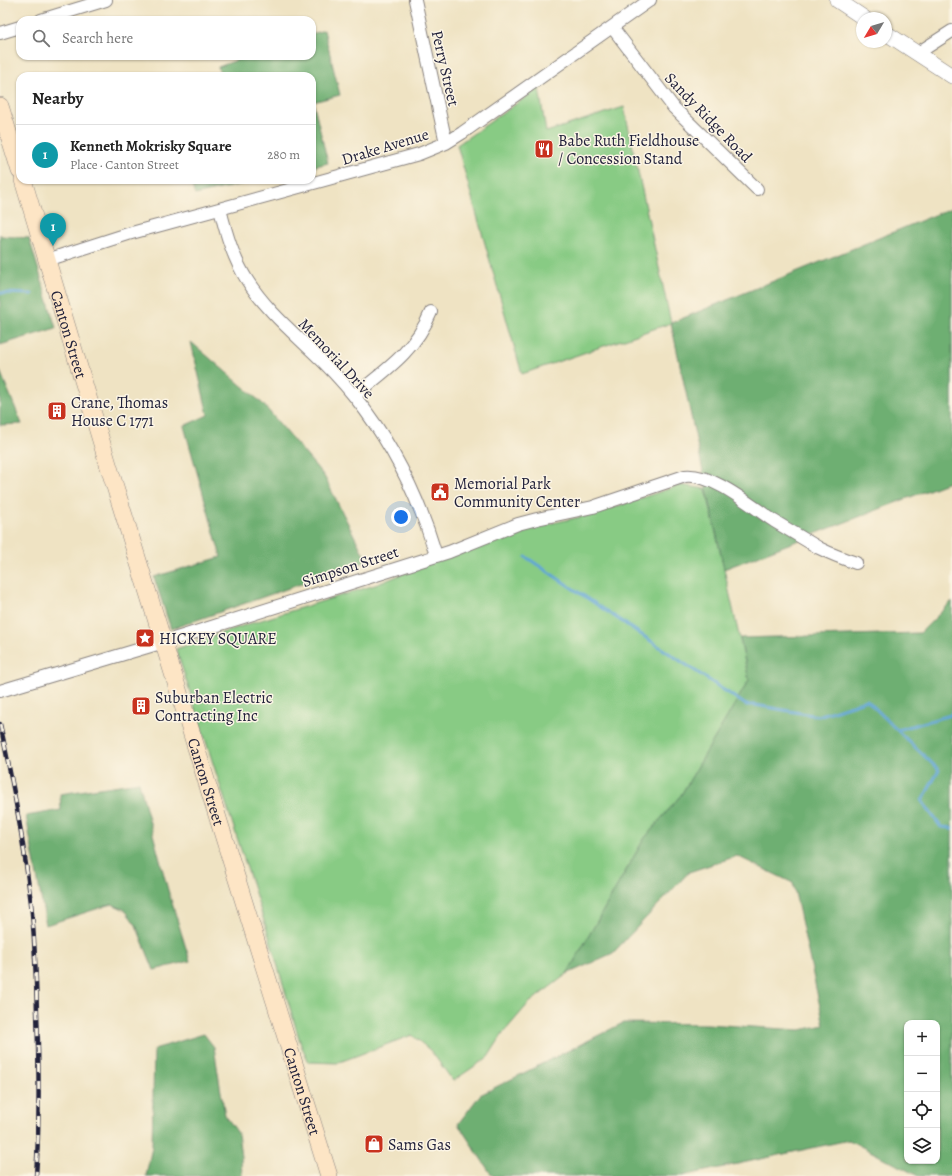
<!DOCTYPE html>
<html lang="en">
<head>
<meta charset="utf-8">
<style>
  body { margin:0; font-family:Alegreya,serif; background:#f2f2f2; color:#222 }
  .controls { position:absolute; right:12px; bottom:12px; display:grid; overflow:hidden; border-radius:8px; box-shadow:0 1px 3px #0004 }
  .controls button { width:36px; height:36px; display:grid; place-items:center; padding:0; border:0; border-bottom:1px solid #e0e0e0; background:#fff; color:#222; font:20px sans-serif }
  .compass { position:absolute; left:856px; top:12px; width:36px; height:36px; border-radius:50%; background:#fff; box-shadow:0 1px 3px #0004; rotate:232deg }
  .you { position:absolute; left:401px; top:517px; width:14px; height:14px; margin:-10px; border:3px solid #fff; border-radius:50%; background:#1a73e8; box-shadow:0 0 0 6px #1a73e833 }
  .badge { display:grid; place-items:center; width:26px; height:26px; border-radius:50%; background:#c8321e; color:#fff; font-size:13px; font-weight:700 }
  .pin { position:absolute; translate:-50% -33px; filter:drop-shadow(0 1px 2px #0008) }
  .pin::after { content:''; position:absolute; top:21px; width:14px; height:12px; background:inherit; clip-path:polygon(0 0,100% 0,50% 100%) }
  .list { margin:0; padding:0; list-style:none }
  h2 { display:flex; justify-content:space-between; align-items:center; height:52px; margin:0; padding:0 16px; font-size:17px }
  h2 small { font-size:13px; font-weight:400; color:#767676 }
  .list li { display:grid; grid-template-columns:26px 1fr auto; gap:12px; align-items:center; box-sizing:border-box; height:60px; padding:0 16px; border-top:1px solid #e0e0e0 }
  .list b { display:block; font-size:15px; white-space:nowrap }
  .list p { margin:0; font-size:13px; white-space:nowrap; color:#767676 }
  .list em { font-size:13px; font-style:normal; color:#767676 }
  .icon { flex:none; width:22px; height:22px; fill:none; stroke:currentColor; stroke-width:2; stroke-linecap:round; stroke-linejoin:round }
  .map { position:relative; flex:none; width:952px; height:1176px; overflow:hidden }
  .search { position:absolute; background:#fff; box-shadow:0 1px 3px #0004; left:16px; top:16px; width:300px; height:44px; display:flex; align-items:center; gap:10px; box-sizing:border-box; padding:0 14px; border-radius:12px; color:#767676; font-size:15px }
  .panel { position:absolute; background:#fff; box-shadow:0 1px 3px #0004; left:16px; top:72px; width:300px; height:112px; border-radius:12px }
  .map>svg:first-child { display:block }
</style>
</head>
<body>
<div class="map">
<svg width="952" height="1176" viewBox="0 0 952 1176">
  <rect width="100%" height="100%" fill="#fcf5e5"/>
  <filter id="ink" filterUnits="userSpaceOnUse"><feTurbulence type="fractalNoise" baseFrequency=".025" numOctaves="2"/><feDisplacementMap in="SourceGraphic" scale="8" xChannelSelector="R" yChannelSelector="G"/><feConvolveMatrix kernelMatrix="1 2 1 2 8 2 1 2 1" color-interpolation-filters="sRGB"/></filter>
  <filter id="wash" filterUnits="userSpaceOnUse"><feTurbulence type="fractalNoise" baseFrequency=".012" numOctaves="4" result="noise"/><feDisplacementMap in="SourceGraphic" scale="16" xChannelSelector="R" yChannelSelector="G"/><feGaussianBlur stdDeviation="0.9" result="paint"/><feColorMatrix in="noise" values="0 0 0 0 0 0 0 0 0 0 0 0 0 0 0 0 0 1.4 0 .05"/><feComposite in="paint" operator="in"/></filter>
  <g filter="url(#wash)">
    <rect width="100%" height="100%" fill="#efe3c3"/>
    <path fill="#88cb84" stroke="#557660" d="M 539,88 L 546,132 L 624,107 L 671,323 L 522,374 L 457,145 Z
      M 680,485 L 706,489 L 749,680 L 681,795 L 644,839 L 567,974 L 529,1003 L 504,1032 L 488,1057 L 453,1081 L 431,1051 L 412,1035 L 337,1063 L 309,1062 L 301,1045 L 268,933 L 176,649 L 242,626 L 375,585 L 450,555 L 525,529 L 594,514 Z"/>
    <path fill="#6eaf72" stroke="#486856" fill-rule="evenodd" d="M 324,30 L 340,95 L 313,102 L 328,163 L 312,167 L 312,76 L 221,76 L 218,67 L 248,56 L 312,56 L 312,34 Z
      M 190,180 L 258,180 L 195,195 Z
      M 952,208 L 952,481 L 724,569 L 671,323 Z
      M 0,234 L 2,236 L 29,238 L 56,328 L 0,345 Z
      M 191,342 L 262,403 L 324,476 L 367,561 L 171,629 L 154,577 L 221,557 L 184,426 L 208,415 Z
      M 0,371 L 22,424 L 0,425 Z
      M 952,601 L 952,1176 L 918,1176 L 849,1140 L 682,1176 L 493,1176 L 491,1174 L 458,1124 L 480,1095 L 623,1023 L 707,1024 L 800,1030 L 824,1025 L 793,883 L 737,856 L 689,872 L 613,953 L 567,974 L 644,839 L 681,795 L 749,680 L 740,638 L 920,633 ZM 907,1023 L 937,1023 L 937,1161 L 907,1161 Z
      M 139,782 L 168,890 L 190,961 L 154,970 L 136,925 L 125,910 L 112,904 L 46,925 L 26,816 L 61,810 L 60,794 Z
      M 204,1034 L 214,1047 L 220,1086 L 225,1115 L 238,1133 L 241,1157 L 242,1176 L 146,1176 L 152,1147 L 154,1049 Z"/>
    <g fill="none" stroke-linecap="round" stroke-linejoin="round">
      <path stroke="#60a5d5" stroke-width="3" d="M 0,293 L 32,294
        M 526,557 L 746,705 L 755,705 L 818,716 L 867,700 L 897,730
        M 952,712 L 951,715 L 897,730 L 939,770 L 922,801 L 941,827 L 952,828"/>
    </g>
  </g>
  <g filter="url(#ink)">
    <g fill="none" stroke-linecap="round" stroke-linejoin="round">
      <g stroke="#88827f" stroke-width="14">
        <path id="minor" d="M 415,0 L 446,143
          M 41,20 L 106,0
          M 612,27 L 674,108 L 757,189
          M 0,33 L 20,27
          M 921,56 L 924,49 L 952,31
          M 220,209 C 226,233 233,258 247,280 C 264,307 288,328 312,351 C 327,365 342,381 355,397 C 392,443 419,498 436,555
          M 47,260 L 128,234 L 419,154 L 446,143 L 462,133 L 650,0
          M 354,396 C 386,370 415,351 431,312
          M 0,691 L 164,642 L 449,552 L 518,524 L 537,519 L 593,507 L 685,476 C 713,473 751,506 774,521 C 789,530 804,539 819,548 C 831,554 844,559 856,563"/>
      </g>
      <g stroke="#88827f" stroke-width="16">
        <path id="tertiary" d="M 837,0 L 864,18
          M 886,33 L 952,76"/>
      </g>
      <g stroke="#88827f" stroke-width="18">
        <g id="secondary">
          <path d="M 0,106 L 20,171"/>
          <path id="s1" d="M 23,180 L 108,464 L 329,1176"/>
        </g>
      </g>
      <use href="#minor" stroke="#fff" stroke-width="12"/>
      <use href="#tertiary" stroke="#fff" stroke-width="15"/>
      <use href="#secondary" stroke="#fde5c5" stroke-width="17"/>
      <g stroke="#22223b" stroke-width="4.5">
        <path id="rail" d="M 0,724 C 13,783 24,843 31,903 C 35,940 36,976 37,1012 C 39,1067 40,1121 36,1176"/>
      </g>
      <use href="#rail" stroke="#fcf5e5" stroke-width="3" stroke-dasharray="9" stroke-linecap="butt"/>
    </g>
  </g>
  <defs>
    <g id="restaurant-square" transform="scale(1)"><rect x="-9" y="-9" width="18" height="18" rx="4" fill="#c8321e" stroke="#fcf5e5"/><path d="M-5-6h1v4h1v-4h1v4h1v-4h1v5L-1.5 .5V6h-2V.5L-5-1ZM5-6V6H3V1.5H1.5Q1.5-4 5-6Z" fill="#fff"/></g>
    <g id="building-square" transform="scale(1)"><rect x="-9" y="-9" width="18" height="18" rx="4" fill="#c8321e" stroke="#fcf5e5"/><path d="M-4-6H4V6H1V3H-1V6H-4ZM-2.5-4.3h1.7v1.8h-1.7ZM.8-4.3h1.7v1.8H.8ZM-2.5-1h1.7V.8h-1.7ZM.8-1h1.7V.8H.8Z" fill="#fff"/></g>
    <g id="civic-square" transform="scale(1)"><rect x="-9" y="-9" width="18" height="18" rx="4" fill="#c8321e" stroke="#fcf5e5"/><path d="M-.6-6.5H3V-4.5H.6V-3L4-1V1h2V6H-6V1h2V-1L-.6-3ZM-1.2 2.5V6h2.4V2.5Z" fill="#fff"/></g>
    <g id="sight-square" transform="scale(1)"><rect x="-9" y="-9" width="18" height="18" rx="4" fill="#c8321e" stroke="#fcf5e5"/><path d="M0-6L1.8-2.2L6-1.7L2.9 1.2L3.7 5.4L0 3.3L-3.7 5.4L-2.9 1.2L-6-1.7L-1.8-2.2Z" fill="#fff"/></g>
    <g id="shop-square" transform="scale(1)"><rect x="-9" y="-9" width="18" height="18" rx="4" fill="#c8321e" stroke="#fcf5e5"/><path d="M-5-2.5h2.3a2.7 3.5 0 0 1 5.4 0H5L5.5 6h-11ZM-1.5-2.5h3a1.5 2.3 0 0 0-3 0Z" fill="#fff"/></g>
  </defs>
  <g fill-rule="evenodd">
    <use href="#restaurant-square" x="544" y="149"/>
    <use href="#building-square" x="57" y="411"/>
    <use href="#civic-square" x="440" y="492"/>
    <use href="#sight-square" x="145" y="638"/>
    <use href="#building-square" x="141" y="706"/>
    <use href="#shop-square" x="374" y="1144"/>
  </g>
  <g text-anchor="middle" stroke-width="3" stroke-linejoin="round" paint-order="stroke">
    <g font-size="16" fill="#22223b" stroke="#fcf5e5">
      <text transform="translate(446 68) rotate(77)" y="6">Perry Street</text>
      <text transform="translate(709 117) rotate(46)" y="6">Sandy Ridge Road</text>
      <text transform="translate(385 146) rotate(-17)" y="6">Drake Avenue</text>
      <text dy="6" stroke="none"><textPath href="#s1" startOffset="161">Canton Street</textPath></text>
      <text transform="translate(337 358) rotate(47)" y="6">Memorial Drive</text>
      <text transform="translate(350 566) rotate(-18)" y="6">Simpson Street</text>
      <text dy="6" stroke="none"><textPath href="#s1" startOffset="629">Canton Street</textPath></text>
      <text dy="6" stroke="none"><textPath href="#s1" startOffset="953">Canton Street</textPath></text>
    </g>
    <g font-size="16" fill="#22223b" stroke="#fcf5e5" text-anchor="start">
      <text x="558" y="146">Babe Ruth Fieldhouse<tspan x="558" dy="18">/ Concession Stand</tspan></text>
      <text x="71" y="408">Crane, Thomas<tspan x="71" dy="18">House C 1771</tspan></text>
      <text x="454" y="489">Memorial Park<tspan x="454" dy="18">Community Center</tspan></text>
      <text x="159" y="644">HICKEY SQUARE</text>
      <text x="155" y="703">Suburban Electric<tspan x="155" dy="18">Contracting Inc</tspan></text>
      <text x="388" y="1150">Sams Gas</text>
    </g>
  </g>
</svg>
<div class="controls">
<button>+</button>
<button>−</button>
<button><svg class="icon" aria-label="locate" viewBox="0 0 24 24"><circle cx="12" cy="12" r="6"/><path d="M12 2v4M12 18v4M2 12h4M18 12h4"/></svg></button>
<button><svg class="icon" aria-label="layers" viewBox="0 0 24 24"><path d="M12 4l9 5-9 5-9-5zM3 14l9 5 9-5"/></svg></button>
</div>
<svg class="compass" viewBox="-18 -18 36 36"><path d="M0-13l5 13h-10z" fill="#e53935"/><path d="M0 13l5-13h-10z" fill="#767676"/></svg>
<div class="you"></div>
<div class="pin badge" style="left:53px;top:246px;background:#0f9aa8">1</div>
<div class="search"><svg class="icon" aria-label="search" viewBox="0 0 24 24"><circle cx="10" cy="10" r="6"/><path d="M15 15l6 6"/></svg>Search here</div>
<section class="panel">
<h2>Nearby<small></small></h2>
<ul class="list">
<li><span class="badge" style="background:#0f9aa8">1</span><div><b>Kenneth Mokrisky Square</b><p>Place · Canton Street</p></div><em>280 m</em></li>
</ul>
</section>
</div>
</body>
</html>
